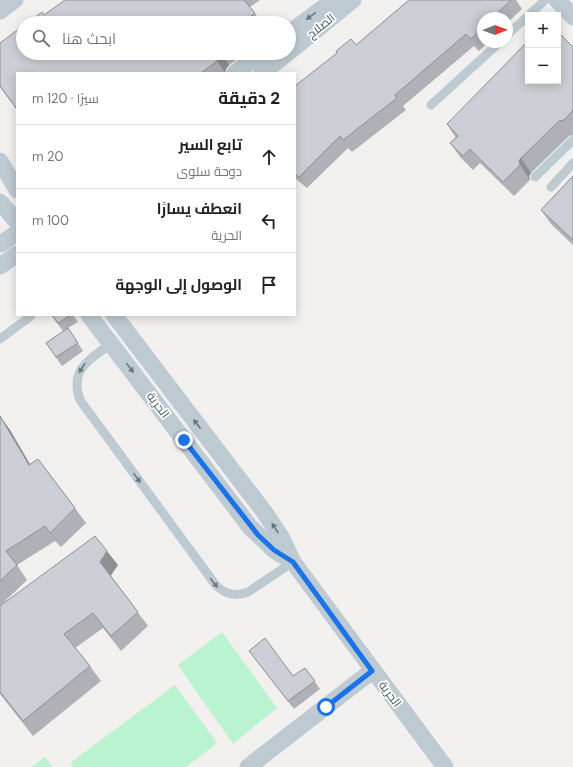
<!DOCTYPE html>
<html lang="ar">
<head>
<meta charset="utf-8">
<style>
  body { margin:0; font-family:"DM Sans",Cairo,sans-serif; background:#f6f6f6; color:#202124; direction:rtl }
  .controls { position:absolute; right:12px; top:12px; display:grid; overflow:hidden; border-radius:0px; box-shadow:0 2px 10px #0003 }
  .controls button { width:36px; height:36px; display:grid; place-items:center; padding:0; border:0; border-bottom:1px solid #e0e0e0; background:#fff; color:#202124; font:20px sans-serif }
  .compass { position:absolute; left:477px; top:12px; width:36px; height:36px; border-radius:50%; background:#fff; box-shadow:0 2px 10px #0003; rotate:89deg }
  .stop { position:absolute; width:12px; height:12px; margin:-9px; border:3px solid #1a73e8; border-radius:50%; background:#fff }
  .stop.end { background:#1a73e8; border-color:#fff; box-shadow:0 1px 4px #0008 }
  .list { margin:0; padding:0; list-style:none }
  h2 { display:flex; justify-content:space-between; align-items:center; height:52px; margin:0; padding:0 16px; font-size:17px }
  h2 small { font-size:13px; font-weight:400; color:#757577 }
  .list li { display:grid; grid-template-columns:26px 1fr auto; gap:12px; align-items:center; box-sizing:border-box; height:64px; padding:0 16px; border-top:1px solid #e0e0e0 }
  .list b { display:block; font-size:15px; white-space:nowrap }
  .list p { margin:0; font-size:13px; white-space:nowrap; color:#757577 }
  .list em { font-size:13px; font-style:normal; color:#757577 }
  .icon { flex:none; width:22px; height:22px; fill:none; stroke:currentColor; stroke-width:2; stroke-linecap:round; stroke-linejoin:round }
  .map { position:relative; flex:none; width:573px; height:767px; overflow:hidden; direction:ltr }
  .search { position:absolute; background:#fff; box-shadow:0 2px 10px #0003; left:16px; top:16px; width:280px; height:44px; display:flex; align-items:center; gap:10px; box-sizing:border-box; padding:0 14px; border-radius:22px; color:#757577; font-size:15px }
  .panel { position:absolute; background:#fff; box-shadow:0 2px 10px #0003; left:16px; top:72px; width:280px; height:244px; border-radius:0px; direction:rtl }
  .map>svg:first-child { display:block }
</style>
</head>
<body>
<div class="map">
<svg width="573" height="767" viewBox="0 0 573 767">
  <rect width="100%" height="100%" fill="#f2efef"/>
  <path fill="#baf3cf" d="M 222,632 L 277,708 L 233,744 L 178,665 Z
    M 175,685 L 217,743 L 186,767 L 73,767 L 70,763 Z
    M 45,757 L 53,767 L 32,767 Z"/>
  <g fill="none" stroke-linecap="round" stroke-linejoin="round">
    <path stroke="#becad2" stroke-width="9" d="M 529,15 L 545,0
      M 507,35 L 528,16
      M 431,105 L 500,42
      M 535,177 L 573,140
      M 551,187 L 573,163
      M 0,339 L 31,316
      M 112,343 C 90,359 69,369 80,400 L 215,584 C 225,595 235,597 248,592 L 293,562"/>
    <path stroke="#becad2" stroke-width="17" d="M 557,0 L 573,17
      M 0,11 L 15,0
      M 289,33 L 334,0
      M 289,52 L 353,0
      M 235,73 L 262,53
      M 262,73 L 288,53
      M 0,161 L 17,190
      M 0,202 L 17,222
      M 0,244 L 17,233
      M 0,266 L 17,254
      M 89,315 L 250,527 L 274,550 L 293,562
      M 114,315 L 265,513 L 281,537 L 293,562 L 445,767
      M 248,767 L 372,671"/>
  </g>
  <path fill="#afb1b6" d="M 65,0 L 260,0 L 250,7 L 262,23 L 27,23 L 44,15 Z
    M 409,0 L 516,0 L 522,9 L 507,23 L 507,18 L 483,18 L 483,42 L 488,42 L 479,51 L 474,46 L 403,106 L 406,110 L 352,152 L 348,148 L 307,188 L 295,178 L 295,86 L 356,45 Z
    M 0,43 L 23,53 L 245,53 L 229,65 L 226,69 L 225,73 L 17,73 L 17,110 L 0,87 Z
    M 573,47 L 573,135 L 569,136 L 531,173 L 529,176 L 530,180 L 514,196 L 480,163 L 473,170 L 461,158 L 450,143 L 456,138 L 447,124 Z
    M 573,176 L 573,245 L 551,224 L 541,210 Z
    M 51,315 L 73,315 L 78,322 L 68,328 L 83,351 L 62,366 L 46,343 L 63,331 Z
    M 0,416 L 10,430 L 30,464 L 75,508 L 86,523 L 61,547 L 55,541 L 17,565 L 27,580 L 0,606 Z
    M 118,565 L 111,576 L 148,626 L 121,651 L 103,628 L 75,648 L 90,666 L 101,681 L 33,736 L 0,694 L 0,606 Z
    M 249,651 L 293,676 L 305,668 L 320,689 L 294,709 Z"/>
  <path fill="#8e9094" d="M 221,53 L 229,65 L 226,69 L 225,73 L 217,61 L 218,57 Z
    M 521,158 L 531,173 L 529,176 L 530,180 L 520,165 L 519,161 Z
    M 0,416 L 10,430 L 39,480 L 29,465 Z
    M 107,551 L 118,565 L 110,576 L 100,562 Z"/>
  <path fill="#cbced4" stroke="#8e9094" d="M 65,0 L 244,0 L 255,13 L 242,23 L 27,23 L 42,12 L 44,15 Z
    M 409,0 L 511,0 L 492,18 L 483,18 L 483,27 L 471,39 L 466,34 L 395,95 L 397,98 L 343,140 L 340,136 L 299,177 L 295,174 L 295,86 L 337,53 L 336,51 L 351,39 L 356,45 Z
    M 23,26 L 23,53 L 220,53 L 218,57 L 217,61 L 201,73 L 17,73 L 17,109 L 0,86 L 0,43 Z
    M 558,32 L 573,47 L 573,110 L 564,120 L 559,121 L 521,158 L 519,161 L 520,165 L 503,182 L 470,149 L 463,156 L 450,143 L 458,136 L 447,124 L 528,41 L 528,81 L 558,81 Z
    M 573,176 L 573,240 L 541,210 Z
    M 52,315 L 71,315 L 58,323 Z
    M 68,328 L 78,343 L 56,357 L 46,343 Z
    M 0,416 L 29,465 L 38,459 L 75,508 L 50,533 L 45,526 L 6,551 L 17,565 L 0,581 Z
    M 95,536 L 107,551 L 100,562 L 138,612 L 111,636 L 93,613 L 64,634 L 90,666 L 23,721 L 0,692 L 0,606 Z
    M 265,638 L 293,676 L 305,668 L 315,681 L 288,701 L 249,651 Z"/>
  <defs><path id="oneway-solid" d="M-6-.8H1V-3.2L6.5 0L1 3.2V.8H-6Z"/></defs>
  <g fill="#697781">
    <use href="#oneway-solid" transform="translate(311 16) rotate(144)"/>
    <use href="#oneway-solid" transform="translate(82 368) rotate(122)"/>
    <use href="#oneway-solid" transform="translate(130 368) rotate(53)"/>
    <use href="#oneway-solid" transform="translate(197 424) rotate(-127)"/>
    <use href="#oneway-solid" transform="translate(137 478) rotate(54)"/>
    <use href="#oneway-solid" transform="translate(275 528) rotate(-123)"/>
    <use href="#oneway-solid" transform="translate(214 583) rotate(51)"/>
  </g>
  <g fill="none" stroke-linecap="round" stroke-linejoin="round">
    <path stroke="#1a73e8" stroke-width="5" d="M 184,440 L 258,535 L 274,550 L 293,562 L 372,671 L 326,707"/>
  </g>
  <g text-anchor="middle" stroke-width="3.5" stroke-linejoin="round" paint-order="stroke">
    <g font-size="12" fill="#45535e" stroke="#fff">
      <text transform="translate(321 26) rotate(-39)" y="4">الصلاح</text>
      <text transform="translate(158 405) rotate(53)" y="4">الحرية</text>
      <text transform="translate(390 694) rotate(53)" y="4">الحرية</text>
    </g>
  </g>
</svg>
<div class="controls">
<button>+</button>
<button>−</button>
</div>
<svg class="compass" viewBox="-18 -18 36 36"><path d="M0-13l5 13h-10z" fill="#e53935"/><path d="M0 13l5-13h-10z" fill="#757577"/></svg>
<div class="stop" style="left:326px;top:707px"></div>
<div class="stop end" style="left:184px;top:440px"></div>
<div class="search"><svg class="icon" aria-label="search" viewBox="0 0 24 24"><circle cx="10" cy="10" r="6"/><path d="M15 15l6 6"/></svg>ابحث هنا</div>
<section class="panel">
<h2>2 دقيقة<small>سيرًا · 120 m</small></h2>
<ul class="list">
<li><svg class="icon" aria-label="ahead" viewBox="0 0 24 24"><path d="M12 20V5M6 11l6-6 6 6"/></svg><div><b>تابع السير</b><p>دوحة سلوى</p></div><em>20 m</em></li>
<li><svg class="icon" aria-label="left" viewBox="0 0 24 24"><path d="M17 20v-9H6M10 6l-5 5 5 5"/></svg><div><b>انعطف يسارًا</b><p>الحرية</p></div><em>100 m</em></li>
<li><svg class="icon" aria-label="arrive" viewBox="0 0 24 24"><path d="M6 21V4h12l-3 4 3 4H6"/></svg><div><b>الوصول إلى الوجهة</b></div></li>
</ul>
</section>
</div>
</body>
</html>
